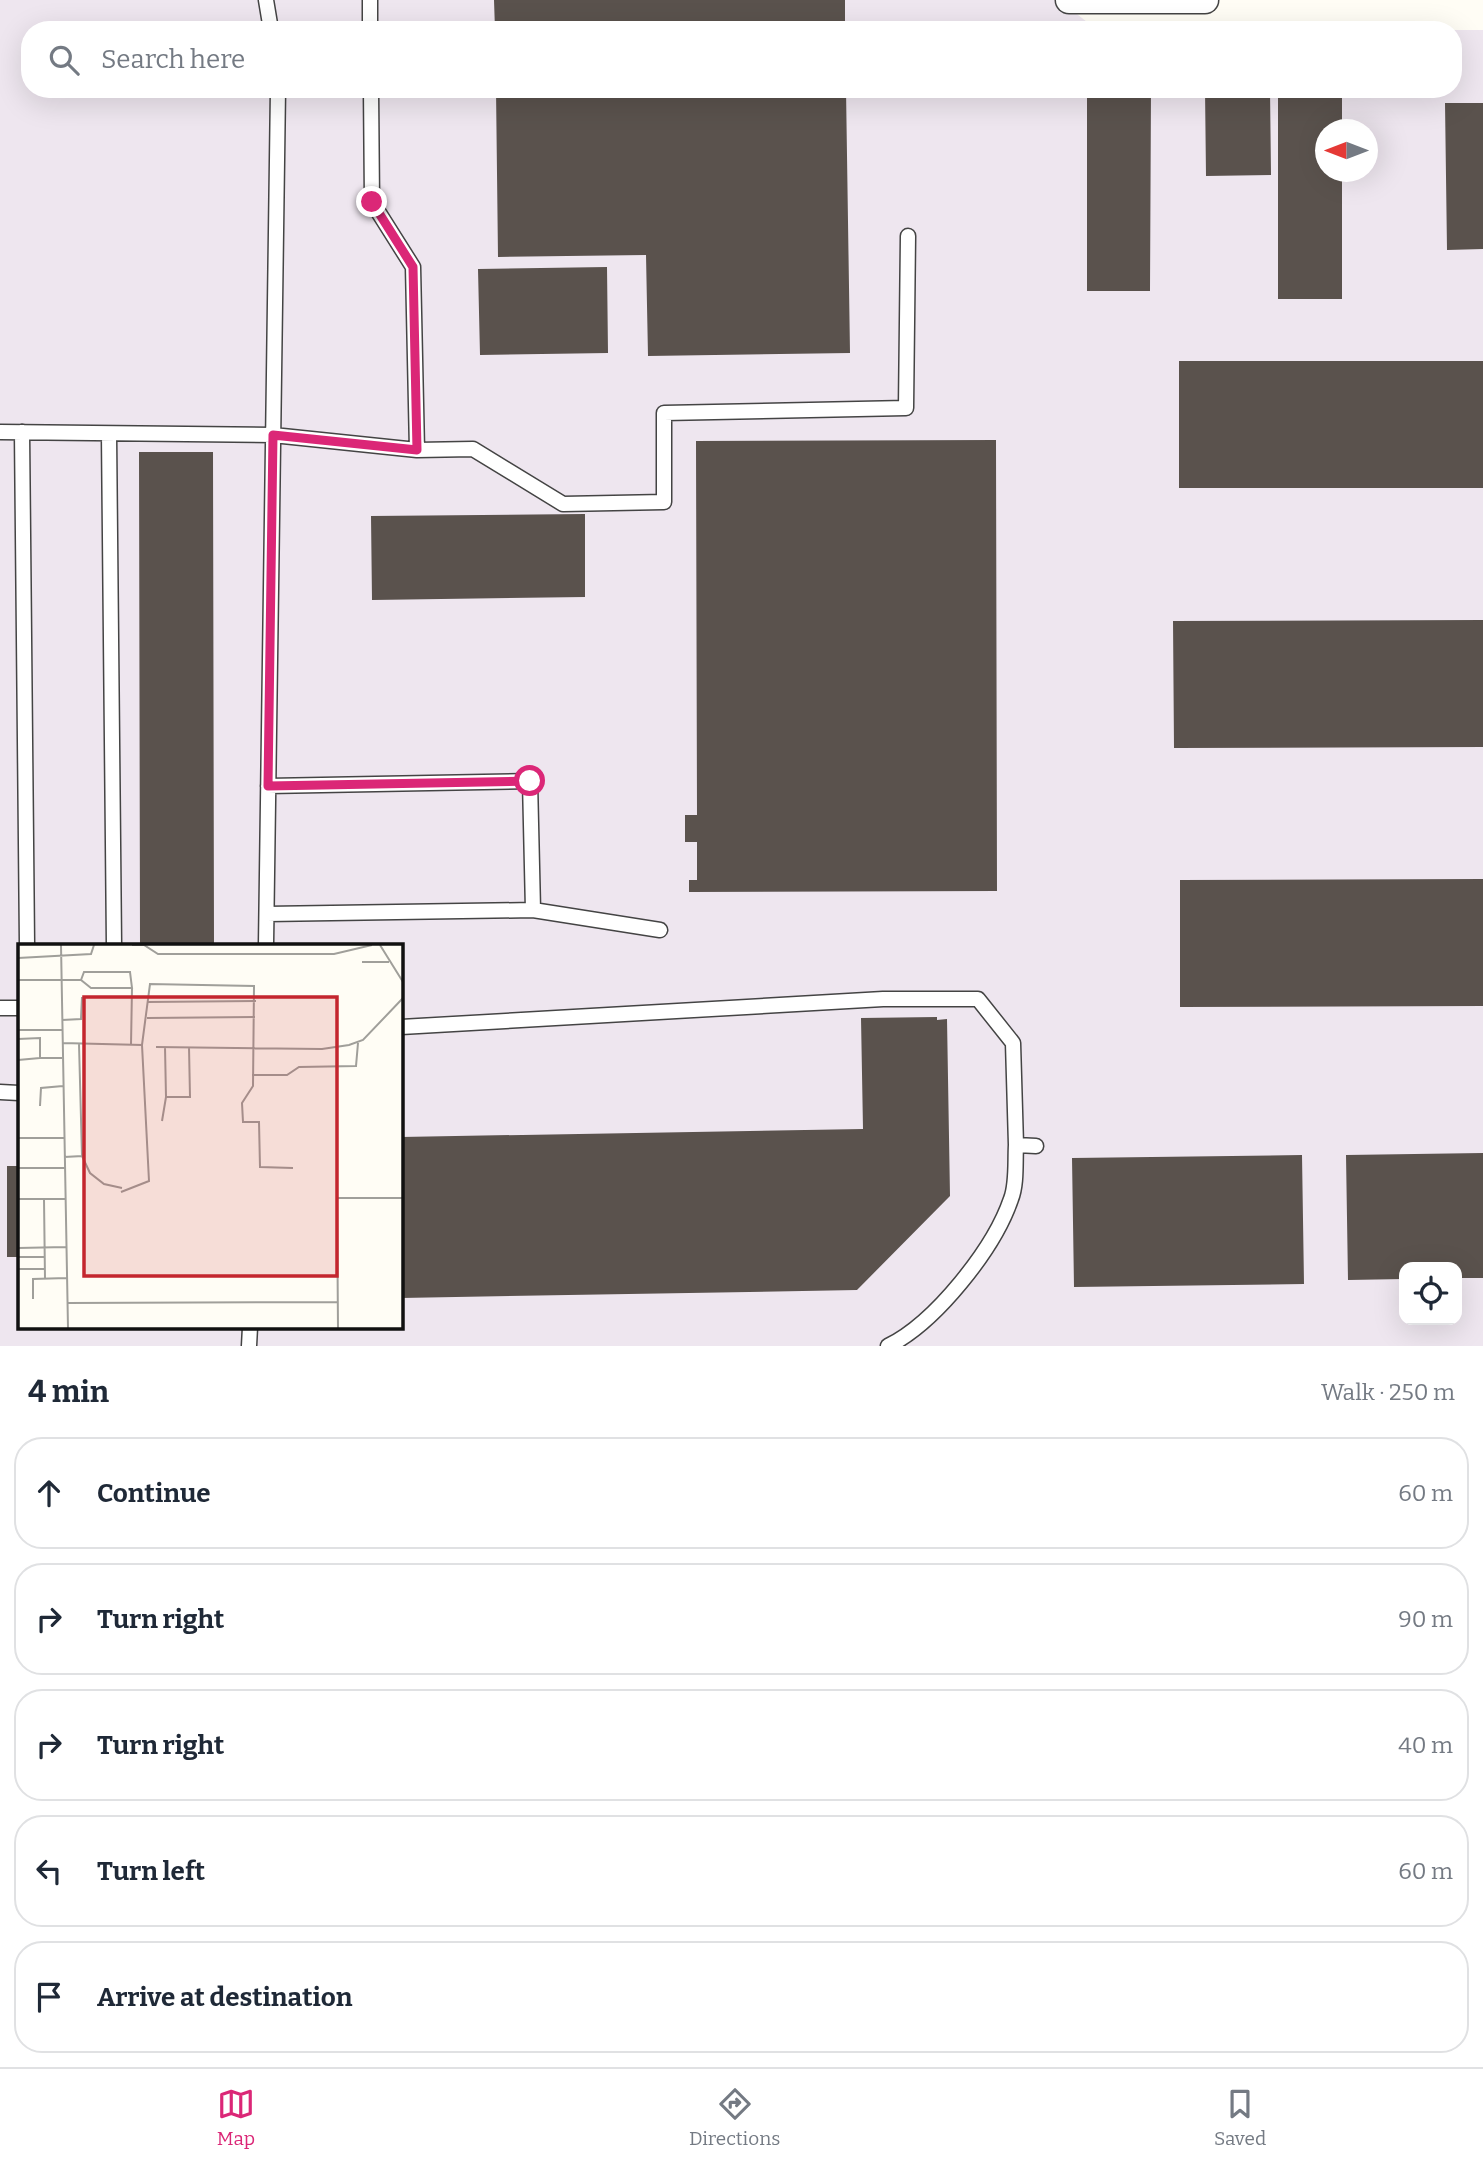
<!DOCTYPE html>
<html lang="en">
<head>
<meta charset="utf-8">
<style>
  body { margin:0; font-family:Bitter,serif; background:#f6f6f7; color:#1f2937 }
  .controls { position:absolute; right:21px; bottom:21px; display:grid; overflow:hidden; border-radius:14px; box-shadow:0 7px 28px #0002 }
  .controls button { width:63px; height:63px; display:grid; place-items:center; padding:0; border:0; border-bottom:2px solid #e0e1e3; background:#fff; color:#1f2937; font:35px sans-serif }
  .compass { position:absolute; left:1315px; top:119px; width:63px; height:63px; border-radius:50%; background:#fff; box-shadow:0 7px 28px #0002; rotate:270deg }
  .stop { position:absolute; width:21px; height:21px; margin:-16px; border:5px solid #db2777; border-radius:50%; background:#fff }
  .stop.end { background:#db2777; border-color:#fff; box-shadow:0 2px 7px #0008 }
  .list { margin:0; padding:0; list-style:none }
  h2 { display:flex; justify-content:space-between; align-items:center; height:91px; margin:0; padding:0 28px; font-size:30px }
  h2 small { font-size:23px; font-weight:400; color:#747a83 }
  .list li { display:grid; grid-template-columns:46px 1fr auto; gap:21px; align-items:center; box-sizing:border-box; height:112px; margin:0 14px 14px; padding:0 14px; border:2px solid #e0e1e3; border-radius:28px }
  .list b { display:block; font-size:26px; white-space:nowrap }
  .list em { font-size:23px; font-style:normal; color:#747a83 }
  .icon { flex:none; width:38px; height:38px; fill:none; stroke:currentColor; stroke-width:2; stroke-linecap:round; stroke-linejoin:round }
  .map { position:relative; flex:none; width:1483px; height:1346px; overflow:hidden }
  .search { position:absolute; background:#fff; box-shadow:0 7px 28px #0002; left:21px; right:21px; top:21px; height:77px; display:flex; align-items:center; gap:18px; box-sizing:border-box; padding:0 24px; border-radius:28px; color:#747a83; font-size:26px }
  .sheet { height:721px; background:#fff }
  nav { display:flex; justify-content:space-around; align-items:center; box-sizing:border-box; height:98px; border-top:2px solid #e0e1e3; background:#fff; font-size:19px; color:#747a83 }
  nav a { display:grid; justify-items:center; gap:4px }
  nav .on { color:#db2777 }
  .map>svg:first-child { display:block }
</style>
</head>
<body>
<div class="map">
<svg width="1483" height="1346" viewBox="0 0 1483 1346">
  <rect width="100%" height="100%" fill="#fffdf5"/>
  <path fill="#eee6ef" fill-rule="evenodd" d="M 0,0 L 1059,0 L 1087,22 L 1115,30 L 30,30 L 30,89 L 1453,89 L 1453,30 L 1483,30 L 1483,1346 L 0,1346 ZM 1326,130 L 1368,130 L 1368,172 L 1326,172 ZM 19,945 L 401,945 L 401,1327 L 19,1327 ZM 1404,1267 L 1457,1267 L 1457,1320 L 1404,1320 Z"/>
  <path fill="#5a524d" d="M 494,0 L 845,0 L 845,30 L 495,30 Z
    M 496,89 L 846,89 L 850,353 L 648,356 L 646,255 L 498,257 Z
    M 1087,89 L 1151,89 L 1150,291 L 1087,291 Z
    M 1205,89 L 1270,89 L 1271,175 L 1206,176 Z
    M 1278,89 L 1342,89 L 1342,130 L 1326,130 L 1326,172 L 1342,172 L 1342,299 L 1278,299 Z
    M 1445,103 L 1483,103 L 1483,249 L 1447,250 Z
    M 607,267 L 608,353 L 480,355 L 478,269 Z
    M 1179,361 L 1483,361 L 1483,488 L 1179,488 Z
    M 996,440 L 997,891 L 689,892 L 689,880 L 697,880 L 697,842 L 685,842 L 685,815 L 697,815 L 696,441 Z
    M 139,452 L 213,452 L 214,945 L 140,945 Z
    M 585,514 L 585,597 L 372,600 L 371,516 Z
    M 1483,620 L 1483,747 L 1174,748 L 1173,621 Z
    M 1483,879 L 1483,1006 L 1180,1007 L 1180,880 Z
    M 937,1017 L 937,1020 L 947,1019 L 950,1196 L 857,1290 L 401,1298 L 401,1137 L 863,1129 L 861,1018 Z
    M 1483,1153 L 1483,1278 L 1457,1278 L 1457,1267 L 1404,1267 L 1404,1279 L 1348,1280 L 1346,1155 Z
    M 1302,1155 L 1304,1284 L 1074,1287 L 1072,1158 Z
    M 7,1166 L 19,1166 L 19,1257 L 7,1257 Z"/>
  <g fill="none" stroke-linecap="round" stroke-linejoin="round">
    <g stroke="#444" stroke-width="17">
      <path id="lane" d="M 266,0 L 271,30
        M 370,0 L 370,30
        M 371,89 L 372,202 L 413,267 L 417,450
        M 0,432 L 273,435 L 417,450 L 473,449 L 563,504 L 664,502 L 664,413 L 906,408 L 908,236
        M 22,432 L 27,945
        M 109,434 L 114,945
        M 533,910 L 660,930
        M 267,914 L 533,910 L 530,781 L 268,786
        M 266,945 L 278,89
        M 0,1008 L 19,1008
        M 401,1027 L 883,999 L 978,999 L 1013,1043 L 1016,1145 L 1036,1146
        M 0,1092 L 19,1093
        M 249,1346 L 250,1327
        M 888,1346 C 935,1323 994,1249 1011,1199 C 1017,1184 1015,1162 1016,1145"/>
    </g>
    <g stroke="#444" stroke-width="29">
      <path id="street" d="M 1069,0 L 1205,0"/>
    </g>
    <use href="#lane" stroke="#fff" stroke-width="14"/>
    <use href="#street" stroke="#fff" stroke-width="26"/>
  </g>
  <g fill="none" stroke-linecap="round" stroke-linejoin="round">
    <path stroke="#db2777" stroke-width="9" d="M 372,202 L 413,267 L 417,450 L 273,435 L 268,786 L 530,781"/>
  </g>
  <g transform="translate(18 944)">
    <rect width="385" height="385" fill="#fffdf5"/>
    <path fill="none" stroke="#a09f9a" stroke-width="2" d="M 43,1 L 50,384M 114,1 L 126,1 L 140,10 L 316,10 L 354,1M 362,1 L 385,38M 0,14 L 73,10 L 76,1M 344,18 L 371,18M 0,36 L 63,36 L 73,44 L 114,44 L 112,28 L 66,28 L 63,36M 129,58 L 238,57M 129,74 L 237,73M 44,76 L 63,75 L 64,53M 0,86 L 44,86M 0,95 L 22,94 L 22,114 L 44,114M 44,99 L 124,101 L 131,237 L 103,248M 113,101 L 114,44M 124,101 L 132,40 L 236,42 L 235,142 L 224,159 L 225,178 L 241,178 L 242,223 L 275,224M 138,103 L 304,105 L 331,101 L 345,96 L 385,54M 147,103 L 148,153 L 172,153 L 171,103M 0,116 L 22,114M 234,131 L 269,131 L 281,123 L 338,122 L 340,99M 22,162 L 23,144 L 45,142M 144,177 L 148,153M 0,194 L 46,194M 64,212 L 72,229 L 86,240 L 104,244M 46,213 L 64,212 L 61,100M 0,224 L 47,224M 0,255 L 47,255M 26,255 L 27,335M 0,304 L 48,303M 0,313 L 27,313M 0,325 L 27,325M 15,355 L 15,335 L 49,334M 49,359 L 320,358M 320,384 L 319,254 L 385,254"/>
    <path fill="#c4262e" fill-opacity="0.15" stroke="#c4262e" stroke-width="3.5" d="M 66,53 L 319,53 L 319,332 L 66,332 Z"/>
    <rect width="385" height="385" fill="none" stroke="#111" stroke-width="3.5"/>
  </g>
</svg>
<div class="controls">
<button><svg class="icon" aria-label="locate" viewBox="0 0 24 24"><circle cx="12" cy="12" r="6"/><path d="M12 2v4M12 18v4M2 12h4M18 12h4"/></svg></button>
</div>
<svg class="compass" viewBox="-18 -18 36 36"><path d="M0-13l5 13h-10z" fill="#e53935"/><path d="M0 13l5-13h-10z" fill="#747a83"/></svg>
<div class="stop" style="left:530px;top:781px"></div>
<div class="stop end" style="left:372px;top:202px"></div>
<div class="search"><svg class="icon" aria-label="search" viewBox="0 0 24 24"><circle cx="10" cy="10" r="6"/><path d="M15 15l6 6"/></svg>Search here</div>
</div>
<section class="sheet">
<h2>4 min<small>Walk · 250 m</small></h2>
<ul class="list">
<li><svg class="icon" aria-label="ahead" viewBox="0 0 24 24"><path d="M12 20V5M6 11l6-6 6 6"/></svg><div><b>Continue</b></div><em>60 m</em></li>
<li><svg class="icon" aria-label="right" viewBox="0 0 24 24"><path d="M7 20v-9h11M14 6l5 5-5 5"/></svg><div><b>Turn right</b></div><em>90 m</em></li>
<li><svg class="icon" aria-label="right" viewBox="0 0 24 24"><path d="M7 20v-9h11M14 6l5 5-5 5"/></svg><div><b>Turn right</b></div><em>40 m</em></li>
<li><svg class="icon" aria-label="left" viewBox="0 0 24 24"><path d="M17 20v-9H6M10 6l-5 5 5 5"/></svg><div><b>Turn left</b></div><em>60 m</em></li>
<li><svg class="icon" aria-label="arrive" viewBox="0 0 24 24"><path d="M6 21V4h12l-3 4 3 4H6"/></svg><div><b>Arrive at destination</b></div></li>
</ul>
</section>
<nav>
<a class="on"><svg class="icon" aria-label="map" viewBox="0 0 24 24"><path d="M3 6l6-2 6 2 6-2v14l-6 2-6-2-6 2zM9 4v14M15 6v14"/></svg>Map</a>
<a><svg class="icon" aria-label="directions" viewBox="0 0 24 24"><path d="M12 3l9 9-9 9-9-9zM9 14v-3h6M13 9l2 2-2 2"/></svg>Directions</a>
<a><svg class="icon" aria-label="saved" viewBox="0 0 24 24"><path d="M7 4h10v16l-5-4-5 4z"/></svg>Saved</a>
</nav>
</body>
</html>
